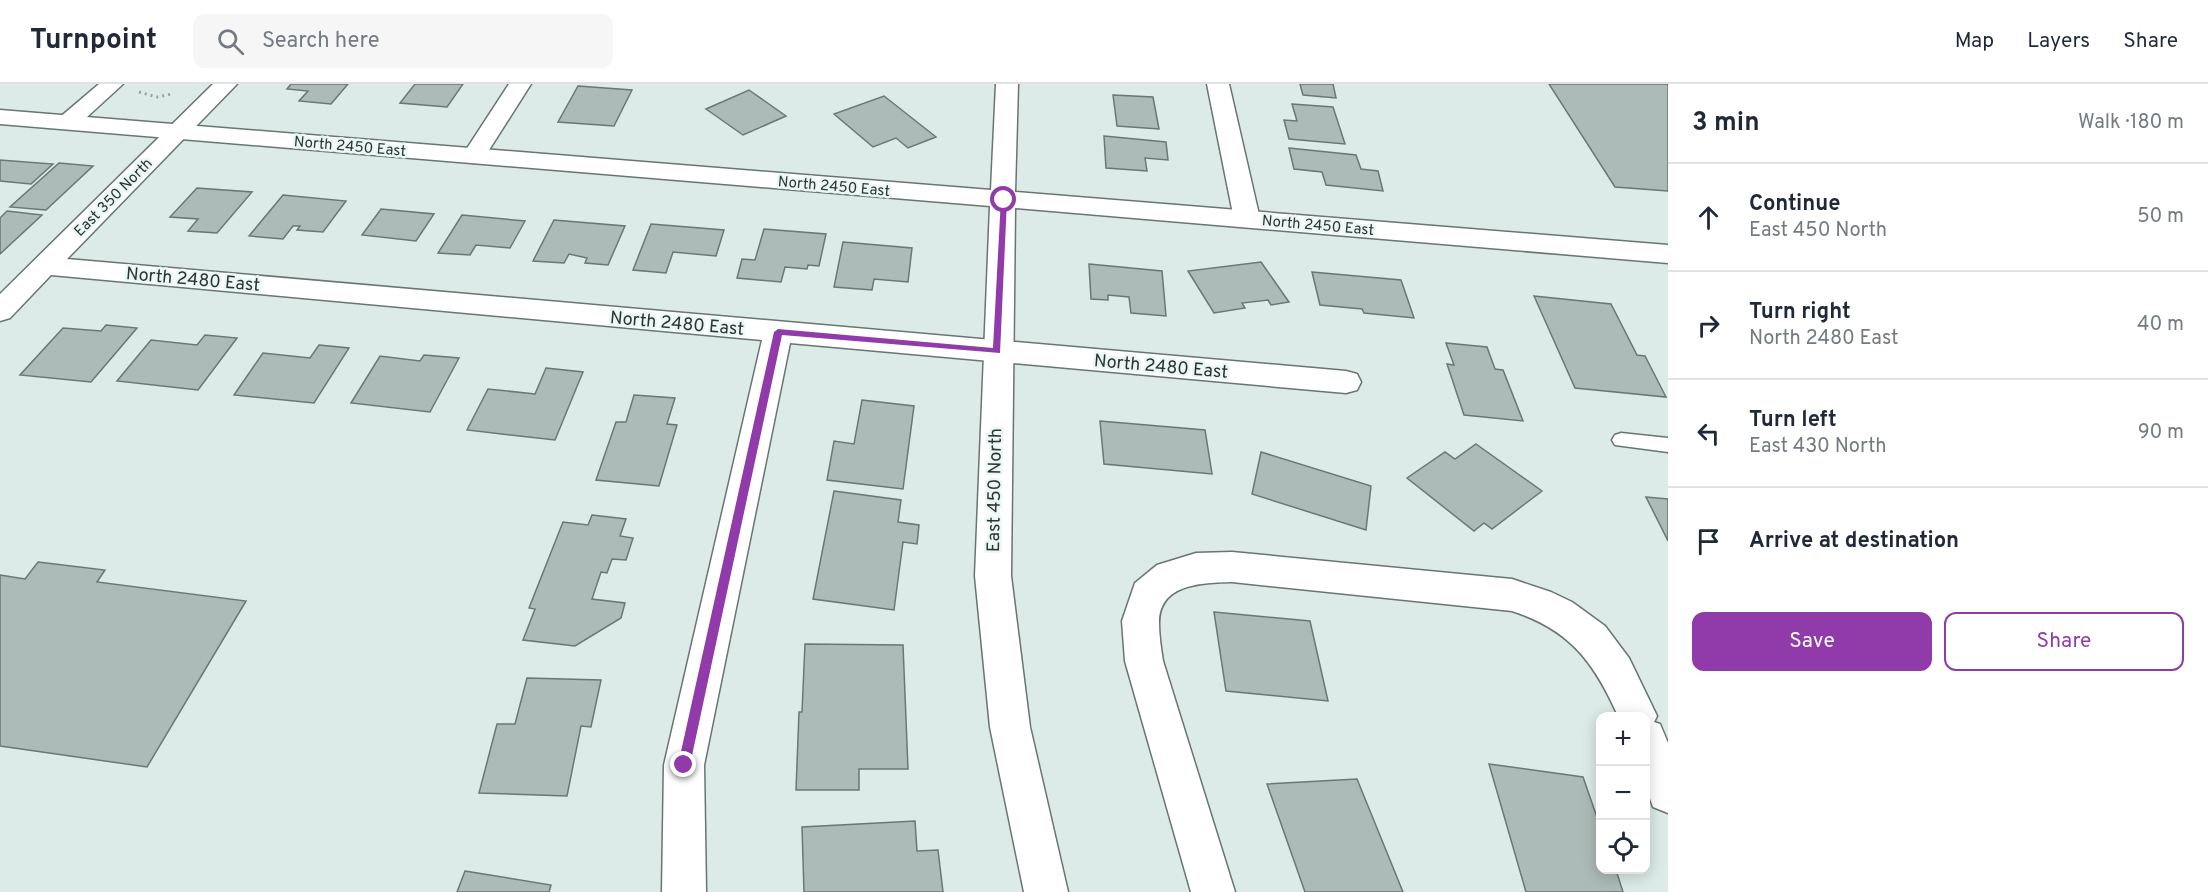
<!DOCTYPE html>
<html lang="en">
<head>
<meta charset="utf-8">
<style>
  body { margin:0; font-family:Overpass,sans-serif; background:#f6f6f7; color:#1f2937 }
  .controls { position:absolute; right:18px; bottom:18px; display:grid; overflow:hidden; border-radius:12px; box-shadow:0 3px 15px #0003 }
  .controls button { width:54px; height:54px; display:grid; place-items:center; padding:0; border:0; border-bottom:2px solid #e0e1e3; background:#fff; color:#1f2937; font:30px sans-serif }
  .stop { position:absolute; width:18px; height:18px; margin:-14px; border:4px solid #903ba9; border-radius:50%; background:#fff }
  .stop.end { background:#903ba9; border-color:#fff; box-shadow:0 2px 6px #0008 }
  .list { margin:0; padding:0; list-style:none }
  h2 { display:flex; justify-content:space-between; align-items:center; height:78px; margin:0; padding:0 24px; font-size:26px }
  h2 small { font-size:20px; font-weight:400; color:#747a83 }
  .list li { display:grid; grid-template-columns:39px 1fr auto; gap:18px; align-items:center; box-sizing:border-box; height:108px; padding:0 24px; border-top:2px solid #e0e1e3 }
  .list b { display:block; font-size:22px; white-space:nowrap }
  .list p { margin:0; font-size:20px; white-space:nowrap; color:#747a83 }
  .list em { font-size:20px; font-style:normal; color:#747a83 }
  .actions { display:flex; gap:12px; padding:18px 24px }
  .actions a { flex:1; padding:14px 0; border:2px solid #903ba9; border-radius:12px; text-align:center; font-size:21px; color:#903ba9 }
  .actions .main { background:#903ba9; color:#fff }
  .icon { flex:none; width:33px; height:33px; fill:none; stroke:currentColor; stroke-width:2; stroke-linecap:round; stroke-linejoin:round }
  .map { position:relative; flex:none; width:1668px; height:808px; overflow:hidden }
  header { display:flex; align-items:center; gap:36px; box-sizing:border-box; height:84px; padding:0 30px; background:#fff; border-bottom:2px solid #e0e1e3 }
  header strong { font-size:28px }
  nav { display:flex; gap:33px; margin-inline-start:auto; font-size:21px }
  .search { width:420px; height:54px; background:#f6f6f7; display:flex; align-items:center; gap:15px; box-sizing:border-box; padding:0 21px; border-radius:12px; color:#747a83; font-size:22px }
  main { display:flex }
  aside { flex:1; background:#fff }
  .map>svg:first-child { display:block }
</style>
</head>
<body>
<header>
<strong>Turnpoint</strong>
<div class="search"><svg class="icon" aria-label="search" viewBox="0 0 24 24"><circle cx="10" cy="10" r="6"/><path d="M15 15l6 6"/></svg>Search here</div>
<nav><a>Map</a><a>Layers</a><a>Share</a></nav>
</header>
<main>
<div class="map">
<svg width="1668" height="808" viewBox="0 0 1668 808">
  <rect width="100%" height="100%" fill="#dcebe7"/>
  <path fill="#acbbb7" stroke="#6a7875" stroke-width="1.5" d="M 291,0 L 348,0 L 331,20 L 299,17 L 308,7 L 287,5 Z
    M 415,0 L 463,0 L 447,23 L 400,19 Z
    M 1300,0 L 1333,0 L 1336,14 L 1303,11 Z
    M 1549,0 L 1668,0 L 1668,107 L 1615,103 Z
    M 578,2 L 632,6 L 614,42 L 558,38 Z
    M 749,6 L 786,32 L 743,51 L 706,25 Z
    M 1113,11 L 1153,13 L 1159,45 L 1117,42 Z
    M 884,12 L 936,53 L 908,64 L 896,54 L 873,63 L 834,30 Z
    M 1292,20 L 1333,23 L 1345,60 L 1289,55 L 1284,36 L 1297,37 Z
    M 1104,52 L 1166,58 L 1168,76 L 1145,74 L 1147,87 L 1106,84 Z
    M 1289,64 L 1356,71 L 1361,85 L 1378,87 L 1383,107 L 1326,101 L 1322,88 L 1294,85 Z
    M 0,76 L 53,80 L 31,100 L 0,97 Z
    M 59,79 L 93,82 L 46,126 L 10,123 Z
    M 197,104 L 252,108 L 217,149 L 188,147 L 198,135 L 170,133 Z
    M 283,111 L 346,117 L 323,148 L 297,146 L 300,142 L 293,142 L 283,155 L 249,152 Z
    M 381,125 L 434,130 L 416,157 L 362,151 Z
    M 7,127 L 42,131 L 0,170 L 0,134 Z
    M 462,131 L 525,137 L 510,164 L 476,161 L 470,171 L 438,169 Z
    M 554,136 L 625,142 L 608,181 L 585,179 L 587,174 L 569,170 L 564,179 L 533,177 Z
    M 651,140 L 724,146 L 716,172 L 673,168 L 666,189 L 633,186 Z
    M 764,145 L 826,150 L 819,182 L 808,181 L 807,185 L 785,183 L 781,198 L 737,194 L 742,175 L 755,176 Z
    M 843,158 L 912,164 L 908,198 L 874,195 L 872,206 L 834,203 Z
    M 1261,178 L 1289,218 L 1271,221 L 1268,216 L 1242,219 L 1245,224 L 1214,229 L 1188,187 Z
    M 1089,180 L 1162,187 L 1166,232 L 1131,229 L 1129,213 L 1108,211 L 1108,216 L 1091,215 Z
    M 1312,188 L 1401,196 L 1414,234 L 1364,229 L 1362,225 L 1320,221 Z
    M 1534,212 L 1611,220 L 1637,271 L 1645,272 L 1666,313 L 1575,304 Z
    M 106,241 L 137,244 L 91,298 L 20,291 L 63,244 L 101,247 Z
    M 205,251 L 237,254 L 198,306 L 117,297 L 151,256 L 197,261 Z
    M 1446,259 L 1487,263 L 1495,285 L 1503,286 L 1523,337 L 1464,331 L 1447,280 L 1454,281 Z
    M 319,261 L 349,264 L 314,319 L 234,311 L 263,269 L 310,274 Z
    M 424,271 L 459,274 L 430,328 L 351,319 L 380,272 L 420,277 Z
    M 546,284 L 583,288 L 555,356 L 467,346 L 488,305 L 535,310 Z
    M 634,311 L 675,314 L 667,340 L 677,341 L 659,402 L 596,396 L 616,338 L 626,338 Z
    M 862,316 L 914,322 L 903,405 L 827,396 L 834,357 L 854,360 Z
    M 1100,337 L 1205,346 L 1212,390 L 1104,380 Z
    M 1476,360 L 1542,407 L 1492,445 L 1484,439 L 1474,447 L 1407,394 L 1445,368 L 1455,375 Z
    M 1261,368 L 1371,402 L 1366,446 L 1252,410 Z
    M 834,407 L 901,416 L 898,438 L 919,441 L 917,460 L 903,458 L 894,526 L 813,515 Z
    M 1646,413 L 1668,415 L 1668,457 Z
    M 592,431 L 626,435 L 620,452 L 633,454 L 626,476 L 612,475 L 607,489 L 601,488 L 592,515 L 625,519 L 621,534 L 575,562 L 523,556 L 535,525 L 529,524 L 563,438 L 588,441 Z
    M 38,478 L 105,486 L 97,498 L 246,517 L 147,683 L 0,662 L 0,491 L 25,495 Z
    M 1214,528 L 1310,537 L 1328,617 L 1226,607 Z
    M 805,560 L 903,561 L 908,685 L 859,685 L 859,706 L 796,706 L 799,628 L 802,628 Z
    M 527,594 L 601,596 L 591,643 L 581,642 L 567,712 L 479,709 L 497,640 L 515,640 Z
    M 1489,680 L 1583,693 L 1600,742 L 1600,786 L 1616,786 L 1623,808 L 1526,808 Z
    M 1357,695 L 1403,808 L 1305,808 L 1267,700 Z
    M 915,737 L 917,767 L 938,766 L 943,808 L 804,808 L 802,743 Z
    M 465,787 L 551,801 L 549,808 L 457,808 Z"/>
  <g fill="none" stroke-linecap="round" stroke-linejoin="round">
    <g stroke="#687572" stroke-width="3">
      <path id="lane" d="M 1621,349 L 1668,354 L 1668,368 L 1615,361 L 1612,356 L 1615,351 Z"/>
    </g>
    <g stroke="#687572" stroke-width="3">
      <path id="street" d="M 99,0 L 123,0 L 75,44 L 59,44 L 55,39 L 59,34 Z
        M 213,0 L 237,0 L 67,175 L 1346,287 L 1357,290 L 1361,298 L 1357,306 L 1346,309 L 790,259 L 704,681 L 706,808 L 662,808 L 664,681 L 762,256 L 51,191 L 10,234 L 0,237 L 0,210 Z
        M 509,0 L 531,0 L 482,77 L 474,79 L 466,77 L 462,72 Z
        M 1207,0 L 1229,0 L 1260,135 L 1256,141 L 1247,143 L 1238,141 L 1234,135 Z
        M 1232,468 L 1512,495 L 1551,508 L 1572,518 L 1605,542 L 1629,574 L 1657,632 L 1654,638 L 1660,640 L 1668,659 L 1668,729 L 1653,723 L 1646,703 L 1646,632 L 1618,632 C 1594,578 1570,546 1512,527 L 1232,498 C 1203,499 1159,499 1159,539 C 1159,551 1161,565 1163,577 L 1235,808 L 1191,808 L 1125,577 L 1122,537 L 1135,499 L 1157,481 L 1196,469 Z"/>
    </g>
    <g stroke="#687572" stroke-width="3">
      <path id="secondary" d="M 996,0 L 1018,0 L 1015,108 L 1668,161 L 1668,179 L 1015,124 L 1011,492 L 1030,643 L 1068,808 L 1024,808 L 990,643 L 975,492 L 990,122 L 0,40 L 0,26 L 991,106 Z"/>
    </g>
    <path stroke="#99a4a2" stroke-width="3" stroke-dasharray="2 4" stroke-linecap="butt" d="M 139,8 L 157,13 L 172,10"/>
    <use href="#lane" fill="#fff" fill-rule="evenodd"/>
    <use href="#street" fill="#fff" fill-rule="evenodd"/>
    <use href="#secondary" fill="#fff" fill-rule="evenodd"/>
  </g>
  <path fill="#903ba9" d="M 1001,114 L 1007,116 L 1000,269 L 782,251 L 690,681 L 689,685 L 680,685 L 678,681 L 774,248 L 778,245 L 993,264 Z"/>
  <g text-anchor="middle" stroke-width="5" stroke-linejoin="round" paint-order="stroke">
    <g font-size="15" fill="#2e3332" stroke="#e9f8f5">
      <text transform="translate(350 62) rotate(5)" y="5">North 2450 East</text>
      <text transform="translate(834 102) rotate(5)" y="5">North 2450 East</text>
      <text transform="translate(113 113) rotate(-45)" y="5">East 350 North</text>
      <text transform="translate(1318 141) rotate(5)" y="5">North 2450 East</text>
    </g>
    <g font-size="18" fill="#2e3332" stroke="#e9f8f5">
      <text transform="translate(193 195) rotate(5)" y="6">North 2480 East</text>
      <text transform="translate(677 239) rotate(5)" y="6">North 2480 East</text>
      <text transform="translate(1161 282) rotate(5)" y="6">North 2480 East</text>
      <text transform="translate(994 406) rotate(-89)" y="6">East 450 North</text>
    </g>
  </g>
</svg>
<div class="controls">
<button>+</button>
<button>−</button>
<button><svg class="icon" aria-label="locate" viewBox="0 0 24 24"><circle cx="12" cy="12" r="6"/><path d="M12 2v4M12 18v4M2 12h4M18 12h4"/></svg></button>
</div>
<div class="stop" style="left:1004px;top:116px"></div>
<div class="stop end" style="left:684px;top:681px"></div>
</div>
<aside>
<h2>3 min<small>Walk · 180 m</small></h2>
<ul class="list">
<li><svg class="icon" aria-label="ahead" viewBox="0 0 24 24"><path d="M12 20V5M6 11l6-6 6 6"/></svg><div><b>Continue</b><p>East 450 North</p></div><em>50 m</em></li>
<li><svg class="icon" aria-label="right" viewBox="0 0 24 24"><path d="M7 20v-9h11M14 6l5 5-5 5"/></svg><div><b>Turn right</b><p>North 2480 East</p></div><em>40 m</em></li>
<li><svg class="icon" aria-label="left" viewBox="0 0 24 24"><path d="M17 20v-9H6M10 6l-5 5 5 5"/></svg><div><b>Turn left</b><p>East 430 North</p></div><em>90 m</em></li>
<li><svg class="icon" aria-label="arrive" viewBox="0 0 24 24"><path d="M6 21V4h12l-3 4 3 4H6"/></svg><div><b>Arrive at destination</b></div></li>
</ul>
<div class="actions"><a class="main">Save</a><a>Share</a></div>
</aside>
</main>
</body>
</html>
